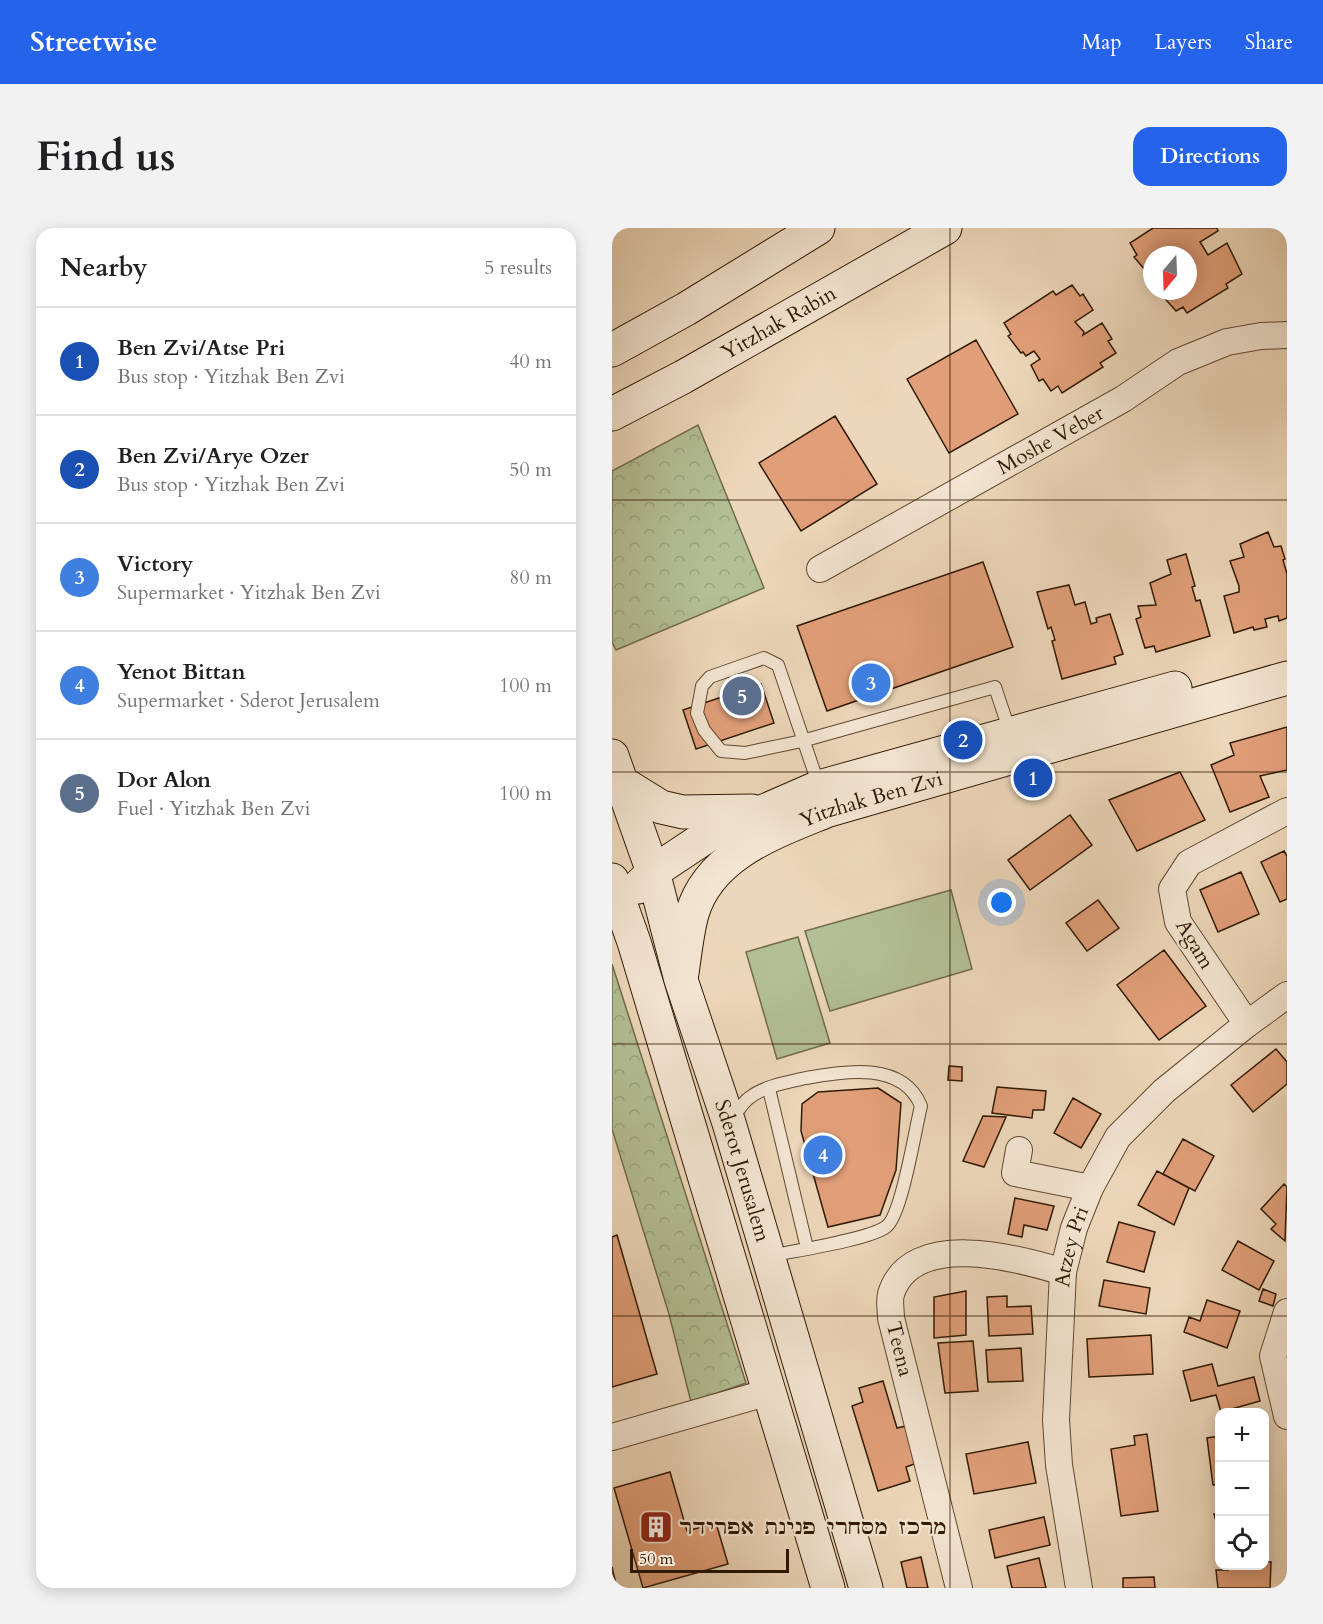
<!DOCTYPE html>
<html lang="en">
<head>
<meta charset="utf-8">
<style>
  body { margin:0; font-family:Cardo,"Frank Ruhl Libre",serif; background:#f2f2f2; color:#202124 }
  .controls { position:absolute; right:18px; bottom:18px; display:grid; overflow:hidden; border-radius:12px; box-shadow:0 3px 15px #0003 }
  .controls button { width:54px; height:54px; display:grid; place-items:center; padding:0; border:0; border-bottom:2px solid #e0e0e0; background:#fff; color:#202124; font:30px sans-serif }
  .compass { position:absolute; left:531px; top:18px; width:54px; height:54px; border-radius:50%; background:#fff; box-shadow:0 3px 15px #0003; rotate:199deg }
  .scale { position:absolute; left:18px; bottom:15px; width:159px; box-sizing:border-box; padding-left:6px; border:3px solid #311a04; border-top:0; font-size:16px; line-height:21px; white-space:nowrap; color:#311a04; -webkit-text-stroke:4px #f3e5d2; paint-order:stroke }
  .you { position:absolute; left:390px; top:675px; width:21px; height:21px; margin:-15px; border:4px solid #fff; border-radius:50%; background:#1a73e8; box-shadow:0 0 0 9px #1a73e833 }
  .badge { display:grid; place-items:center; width:39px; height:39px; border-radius:50%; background:#2563eb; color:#fff; font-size:20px; font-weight:700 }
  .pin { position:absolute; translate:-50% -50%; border:3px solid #fff; box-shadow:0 2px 6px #0006 }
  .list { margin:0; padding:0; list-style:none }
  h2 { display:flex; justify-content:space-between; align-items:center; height:78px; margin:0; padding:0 24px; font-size:26px }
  h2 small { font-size:20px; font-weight:400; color:#757577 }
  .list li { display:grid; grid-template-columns:39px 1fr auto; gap:18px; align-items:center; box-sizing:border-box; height:108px; padding:0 24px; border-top:2px solid #e0e0e0 }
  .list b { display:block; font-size:22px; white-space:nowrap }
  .list p { margin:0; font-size:20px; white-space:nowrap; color:#757577 }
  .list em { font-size:20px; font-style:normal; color:#757577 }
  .icon { flex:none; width:33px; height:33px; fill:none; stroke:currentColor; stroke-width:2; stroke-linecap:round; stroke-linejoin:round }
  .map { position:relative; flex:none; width:675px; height:1360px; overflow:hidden; border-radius:18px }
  header { display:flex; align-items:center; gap:36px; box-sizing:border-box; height:84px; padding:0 30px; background:#2563eb; color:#fff }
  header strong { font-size:28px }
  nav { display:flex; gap:33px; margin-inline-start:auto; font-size:21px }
  .intro { display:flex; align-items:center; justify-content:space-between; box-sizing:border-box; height:144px; padding:0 36px }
  h1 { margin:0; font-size:42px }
  .button { padding:15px 27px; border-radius:18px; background:#2563eb; color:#fff; font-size:21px; font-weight:700 }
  main { display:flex; gap:36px; padding:0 36px }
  aside { flex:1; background:#fff; border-radius:18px; box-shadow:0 3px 15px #0003 }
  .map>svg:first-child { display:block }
</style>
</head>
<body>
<header>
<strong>Streetwise</strong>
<nav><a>Map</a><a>Layers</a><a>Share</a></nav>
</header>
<div class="intro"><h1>Find us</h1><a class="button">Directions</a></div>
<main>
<aside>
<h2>Nearby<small>5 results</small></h2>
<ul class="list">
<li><span class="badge" style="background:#1a4fb4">1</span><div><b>Ben Zvi/Atse Pri</b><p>Bus stop · Yitzhak Ben Zvi</p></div><em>40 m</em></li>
<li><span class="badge" style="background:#1a4fb4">2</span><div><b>Ben Zvi/Arye Ozer</b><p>Bus stop · Yitzhak Ben Zvi</p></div><em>50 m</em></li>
<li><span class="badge" style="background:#3f7fe0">3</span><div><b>Victory</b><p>Supermarket · Yitzhak Ben Zvi</p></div><em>80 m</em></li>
<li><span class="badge" style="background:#3f7fe0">4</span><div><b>Yenot Bittan</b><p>Supermarket · Sderot Jerusalem</p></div><em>100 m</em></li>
<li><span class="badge" style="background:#5c6f8a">5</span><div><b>Dor Alon</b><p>Fuel · Yitzhak Ben Zvi</p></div><em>100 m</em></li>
</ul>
</aside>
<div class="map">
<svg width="675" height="1360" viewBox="0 0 675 1360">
  <defs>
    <pattern id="park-crowns" width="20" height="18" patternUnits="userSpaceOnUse" patternTransform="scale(1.5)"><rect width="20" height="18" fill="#b3bf94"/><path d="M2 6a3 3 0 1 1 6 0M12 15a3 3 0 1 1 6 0" fill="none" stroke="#9aa47e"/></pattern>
  </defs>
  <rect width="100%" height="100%" fill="#edd7ba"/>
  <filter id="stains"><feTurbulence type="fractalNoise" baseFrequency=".00333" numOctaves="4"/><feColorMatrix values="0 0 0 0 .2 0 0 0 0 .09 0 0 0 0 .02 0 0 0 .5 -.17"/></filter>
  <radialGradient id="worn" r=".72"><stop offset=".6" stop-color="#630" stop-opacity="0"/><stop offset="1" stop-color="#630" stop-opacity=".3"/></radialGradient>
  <path fill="#b3bf94" stroke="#726c4c" stroke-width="1.5" d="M 339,662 L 360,741 L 218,783 L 193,703 Z
    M 186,709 L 218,815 L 165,831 L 134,724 Z"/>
  <path fill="url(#park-crowns)" stroke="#726c4c" stroke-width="1.5" d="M 86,197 L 152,360 L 4,422 L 0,414 L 0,243 Z
    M 0,736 L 134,1155 L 79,1174 L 57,1086 L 0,901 Z"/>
  <path fill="#e19f79" stroke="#311a04" stroke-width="1.5" d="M 541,0 L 605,0 L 606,3 L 588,14 L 590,17 L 596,27 L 615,15 L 630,46 L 614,56 L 616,60 L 575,85 L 571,79 L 564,83 L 547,64 L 576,63 L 576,27 L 540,27 L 539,49 L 522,29 L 525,27 L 518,15 Z
    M 460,57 L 468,68 L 471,66 L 481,82 L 463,94 L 472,104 L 471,107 L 490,95 L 500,111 L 496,113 L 504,125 L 488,135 L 491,139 L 450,165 L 446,158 L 439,163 L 431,151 L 427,153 L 419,137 L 428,131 L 422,123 L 414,128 L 411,124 L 409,125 L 396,108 L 399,106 L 392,95 L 441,63 L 444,67 Z
    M 364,112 L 406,186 L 337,225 L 295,151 Z
    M 223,188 L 265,256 L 189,303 L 147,235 Z
    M 656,304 L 662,319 L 669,318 L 673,331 L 671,332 L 675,346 L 675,390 L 667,393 L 666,388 L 653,391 L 655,399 L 642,402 L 641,399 L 622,405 L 612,368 L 627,364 L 627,358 L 618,333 L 632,329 L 628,316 Z
    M 574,326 L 583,358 L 580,359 L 584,373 L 588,372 L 598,408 L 544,424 L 542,418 L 533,420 L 524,391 L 529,389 L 526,378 L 544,377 L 538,355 L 559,346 L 555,332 Z
    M 371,334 L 401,419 L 215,483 L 185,398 Z
    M 457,357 L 463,377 L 473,374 L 479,396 L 485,394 L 484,390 L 498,386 L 511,426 L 502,429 L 504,436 L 450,451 L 440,413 L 443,412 L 439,399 L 436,401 L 425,364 Z
    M 149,456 L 162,495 L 84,521 L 71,482 Z
    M 675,499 L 675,542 L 648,548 L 657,569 L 618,584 L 599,537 L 622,527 L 618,515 Z
    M 568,544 L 593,592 L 525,623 L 497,572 Z
    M 458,587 L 480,617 L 418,662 L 396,632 Z
    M 672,623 L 675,628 L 675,671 L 668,674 L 649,634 Z
    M 629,644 L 647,686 L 606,704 L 588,662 Z
    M 486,672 L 507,700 L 475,723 L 454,695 Z
    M 552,722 L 594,778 L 547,812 L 505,757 Z
    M 664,821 L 675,834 L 675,856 L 641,884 L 619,857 Z
    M 337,838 L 350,839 L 350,853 L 336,852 Z
    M 385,859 L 434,863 L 432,882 L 421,882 L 420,890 L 380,885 Z
    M 266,860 L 289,875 L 284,942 L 268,987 L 216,999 L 189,903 L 190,876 L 206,864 Z
    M 461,870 L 489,886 L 469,920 L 442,905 Z
    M 371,888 L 394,889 L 372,939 L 351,933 Z
    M 571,911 L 602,928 L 583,963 L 551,946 Z
    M 545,943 L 577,960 L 562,997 L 526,977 Z
    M 672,956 L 675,959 L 673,1013 L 659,1001 L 664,996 L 649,981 Z
    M 403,970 L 442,978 L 435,1002 L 412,997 L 410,1009 L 396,1006 Z
    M 507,994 L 543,1004 L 532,1044 L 495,1034 Z
    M 5,1007 L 45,1146 L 0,1159 L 0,1009 Z
    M 626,1013 L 662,1033 L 647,1062 L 610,1042 Z
    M 492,1052 L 538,1060 L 534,1086 L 487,1078 Z
    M 651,1061 L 664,1066 L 661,1078 L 647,1073 Z
    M 354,1063 L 354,1107 L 322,1110 L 322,1069 Z
    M 395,1068 L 395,1079 L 419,1078 L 421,1106 L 377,1108 L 375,1069 Z
    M 595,1072 L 628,1083 L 615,1120 L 572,1104 L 577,1089 L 588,1093 Z
    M 539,1107 L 541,1146 L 477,1149 L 475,1111 Z
    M 361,1113 L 366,1163 L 333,1165 L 326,1115 Z
    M 409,1120 L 411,1153 L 376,1154 L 374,1122 Z
    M 600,1136 L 606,1158 L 642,1149 L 648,1173 L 609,1184 L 604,1167 L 579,1173 L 571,1143 Z
    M 271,1153 L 285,1200 L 294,1198 L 305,1235 L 294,1239 L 298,1253 L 266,1263 L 240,1178 L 251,1174 L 247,1160 Z
    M 535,1206 L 546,1283 L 509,1288 L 499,1221 L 523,1217 L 522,1208 Z
    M 608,1208 L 608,1256 L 601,1257 L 595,1210 Z
    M 416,1214 L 424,1255 L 362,1266 L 354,1226 Z
    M 58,1244 L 75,1303 L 104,1295 L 116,1336 L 31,1360 L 2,1260 Z
    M 608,1284 L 608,1307 L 602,1286 Z
    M 432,1289 L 438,1317 L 383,1330 L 377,1302 Z
    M 309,1329 L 316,1360 L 295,1360 L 289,1334 Z
    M 427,1330 L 434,1360 L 400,1360 L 395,1338 Z
    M 652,1334 L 659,1334 L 658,1360 L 606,1360 L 604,1342 L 616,1342 L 616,1338 L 652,1338 Z
    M 0,1339 L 5,1360 L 0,1360 Z
    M 542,1349 L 543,1360 L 511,1360 L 511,1350 Z"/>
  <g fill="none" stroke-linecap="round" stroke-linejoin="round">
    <g stroke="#604932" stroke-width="14">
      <path id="lane" d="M 207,558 L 166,437 L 152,430 L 98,449 L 90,458 L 85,485 L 92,502 L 109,523 L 133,525 L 190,513 L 383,459 L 398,504
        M 157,861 L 195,1020
        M 119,892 C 125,885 130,875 137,870 C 152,858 176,854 194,850 C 232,843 291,833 309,878 C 303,902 290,985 275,998 C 261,1011 181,1023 158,1028"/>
    </g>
    <g stroke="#604932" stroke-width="28">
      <g id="street">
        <path id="s1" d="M 208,341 L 511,171 L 566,134 L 615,114 L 649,108 L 675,107"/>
        <path d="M 635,796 L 566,694 L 560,661 L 577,635 L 675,583"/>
        <path d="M 407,922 L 403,945 L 478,960"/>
        <path d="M 675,1084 L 661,1128 L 675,1188"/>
        <path d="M 0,1209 L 157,1164"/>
        <path d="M 347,1360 L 279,1090 C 279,1083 277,1073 279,1066 C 299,1001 406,1030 451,1044"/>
        <path id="s2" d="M 467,1360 L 447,1237 L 444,1192 L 451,1044 L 462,1000 L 478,960 L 506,909 L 552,863 L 635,796 L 675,767"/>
      </g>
    </g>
    <g stroke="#311a04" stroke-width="35">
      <g id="secondary">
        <path d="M 0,122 L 74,81 L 206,0"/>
        <path id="s3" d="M 0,186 L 71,149 L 333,0"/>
        <path id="s4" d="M 0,528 L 41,644 L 69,752 L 117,895 L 254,1360"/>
        <path d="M 12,556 L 49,579 L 71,584 L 140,583"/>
        <path d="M 0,652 L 22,714 L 216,1360"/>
        <path d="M 26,659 L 41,644 L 95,608 L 207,559 L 563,460"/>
        <path id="s5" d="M 70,745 C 73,725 75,704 80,686 C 97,626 163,604 214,583 L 675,450"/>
      </g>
    </g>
    <use href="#lane" stroke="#f3e5d2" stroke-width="12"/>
    <use href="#street" stroke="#f3e5d2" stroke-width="26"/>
    <use href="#secondary" stroke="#f3e5d2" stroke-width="33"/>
  </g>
  <path fill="none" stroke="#311a04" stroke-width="1.5" stroke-opacity="0.55" d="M 338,0 L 338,1360M 0,272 L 675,272M 0,544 L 675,544M 0,816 L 675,816M 0,1088 L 675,1088"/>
  <defs>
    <g id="building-square" transform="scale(1.725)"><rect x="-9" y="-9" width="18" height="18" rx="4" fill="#8f2418" stroke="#f3e5d2"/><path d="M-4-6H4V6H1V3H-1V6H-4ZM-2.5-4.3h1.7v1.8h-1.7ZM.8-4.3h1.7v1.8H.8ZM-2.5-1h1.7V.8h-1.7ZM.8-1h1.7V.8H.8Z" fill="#fff"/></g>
  </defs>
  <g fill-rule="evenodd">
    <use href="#building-square" x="44" y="1299"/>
  </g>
  <g text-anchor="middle" stroke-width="4.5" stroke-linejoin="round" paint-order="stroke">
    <g font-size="21" fill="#311a04" stroke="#f3e5d2">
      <text dy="7" stroke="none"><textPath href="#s3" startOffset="190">Yitzhak Rabin</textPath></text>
      <text dy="7" stroke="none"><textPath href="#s1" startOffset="264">Moshe Veber</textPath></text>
      <text dy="7" stroke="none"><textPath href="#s5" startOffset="282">Yitzhak Ben Zvi</textPath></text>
      <text transform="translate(583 716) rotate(59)" y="7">Agam</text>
      <text dy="7" stroke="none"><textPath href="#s4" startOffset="435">Sderot Jerusalem</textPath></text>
      <text dy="7" stroke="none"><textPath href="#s2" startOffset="344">Atzey Pri</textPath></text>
      <text transform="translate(288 1121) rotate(76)" y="7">Teena</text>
    </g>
    <g font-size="21" fill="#311a04" stroke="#f3e5d2" text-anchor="start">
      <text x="67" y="1306">מרכז מסחרי פנינת אפרידר</text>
    </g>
  </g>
  <rect width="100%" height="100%" filter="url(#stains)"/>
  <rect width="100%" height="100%" fill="url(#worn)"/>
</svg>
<div class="controls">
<button>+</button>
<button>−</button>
<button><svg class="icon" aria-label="locate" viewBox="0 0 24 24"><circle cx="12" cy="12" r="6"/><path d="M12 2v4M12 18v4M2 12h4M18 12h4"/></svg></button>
</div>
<svg class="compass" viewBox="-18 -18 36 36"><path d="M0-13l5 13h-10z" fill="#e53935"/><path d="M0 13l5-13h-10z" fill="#757577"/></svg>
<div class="scale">50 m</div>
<div class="you"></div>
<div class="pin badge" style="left:421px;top:550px;background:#1a4fb4">1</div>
<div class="pin badge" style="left:351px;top:512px;background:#1a4fb4">2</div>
<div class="pin badge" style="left:259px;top:455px;background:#3f7fe0">3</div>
<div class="pin badge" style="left:211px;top:927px;background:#3f7fe0">4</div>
<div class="pin badge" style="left:130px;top:468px;background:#5c6f8a">5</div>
</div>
</main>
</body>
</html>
